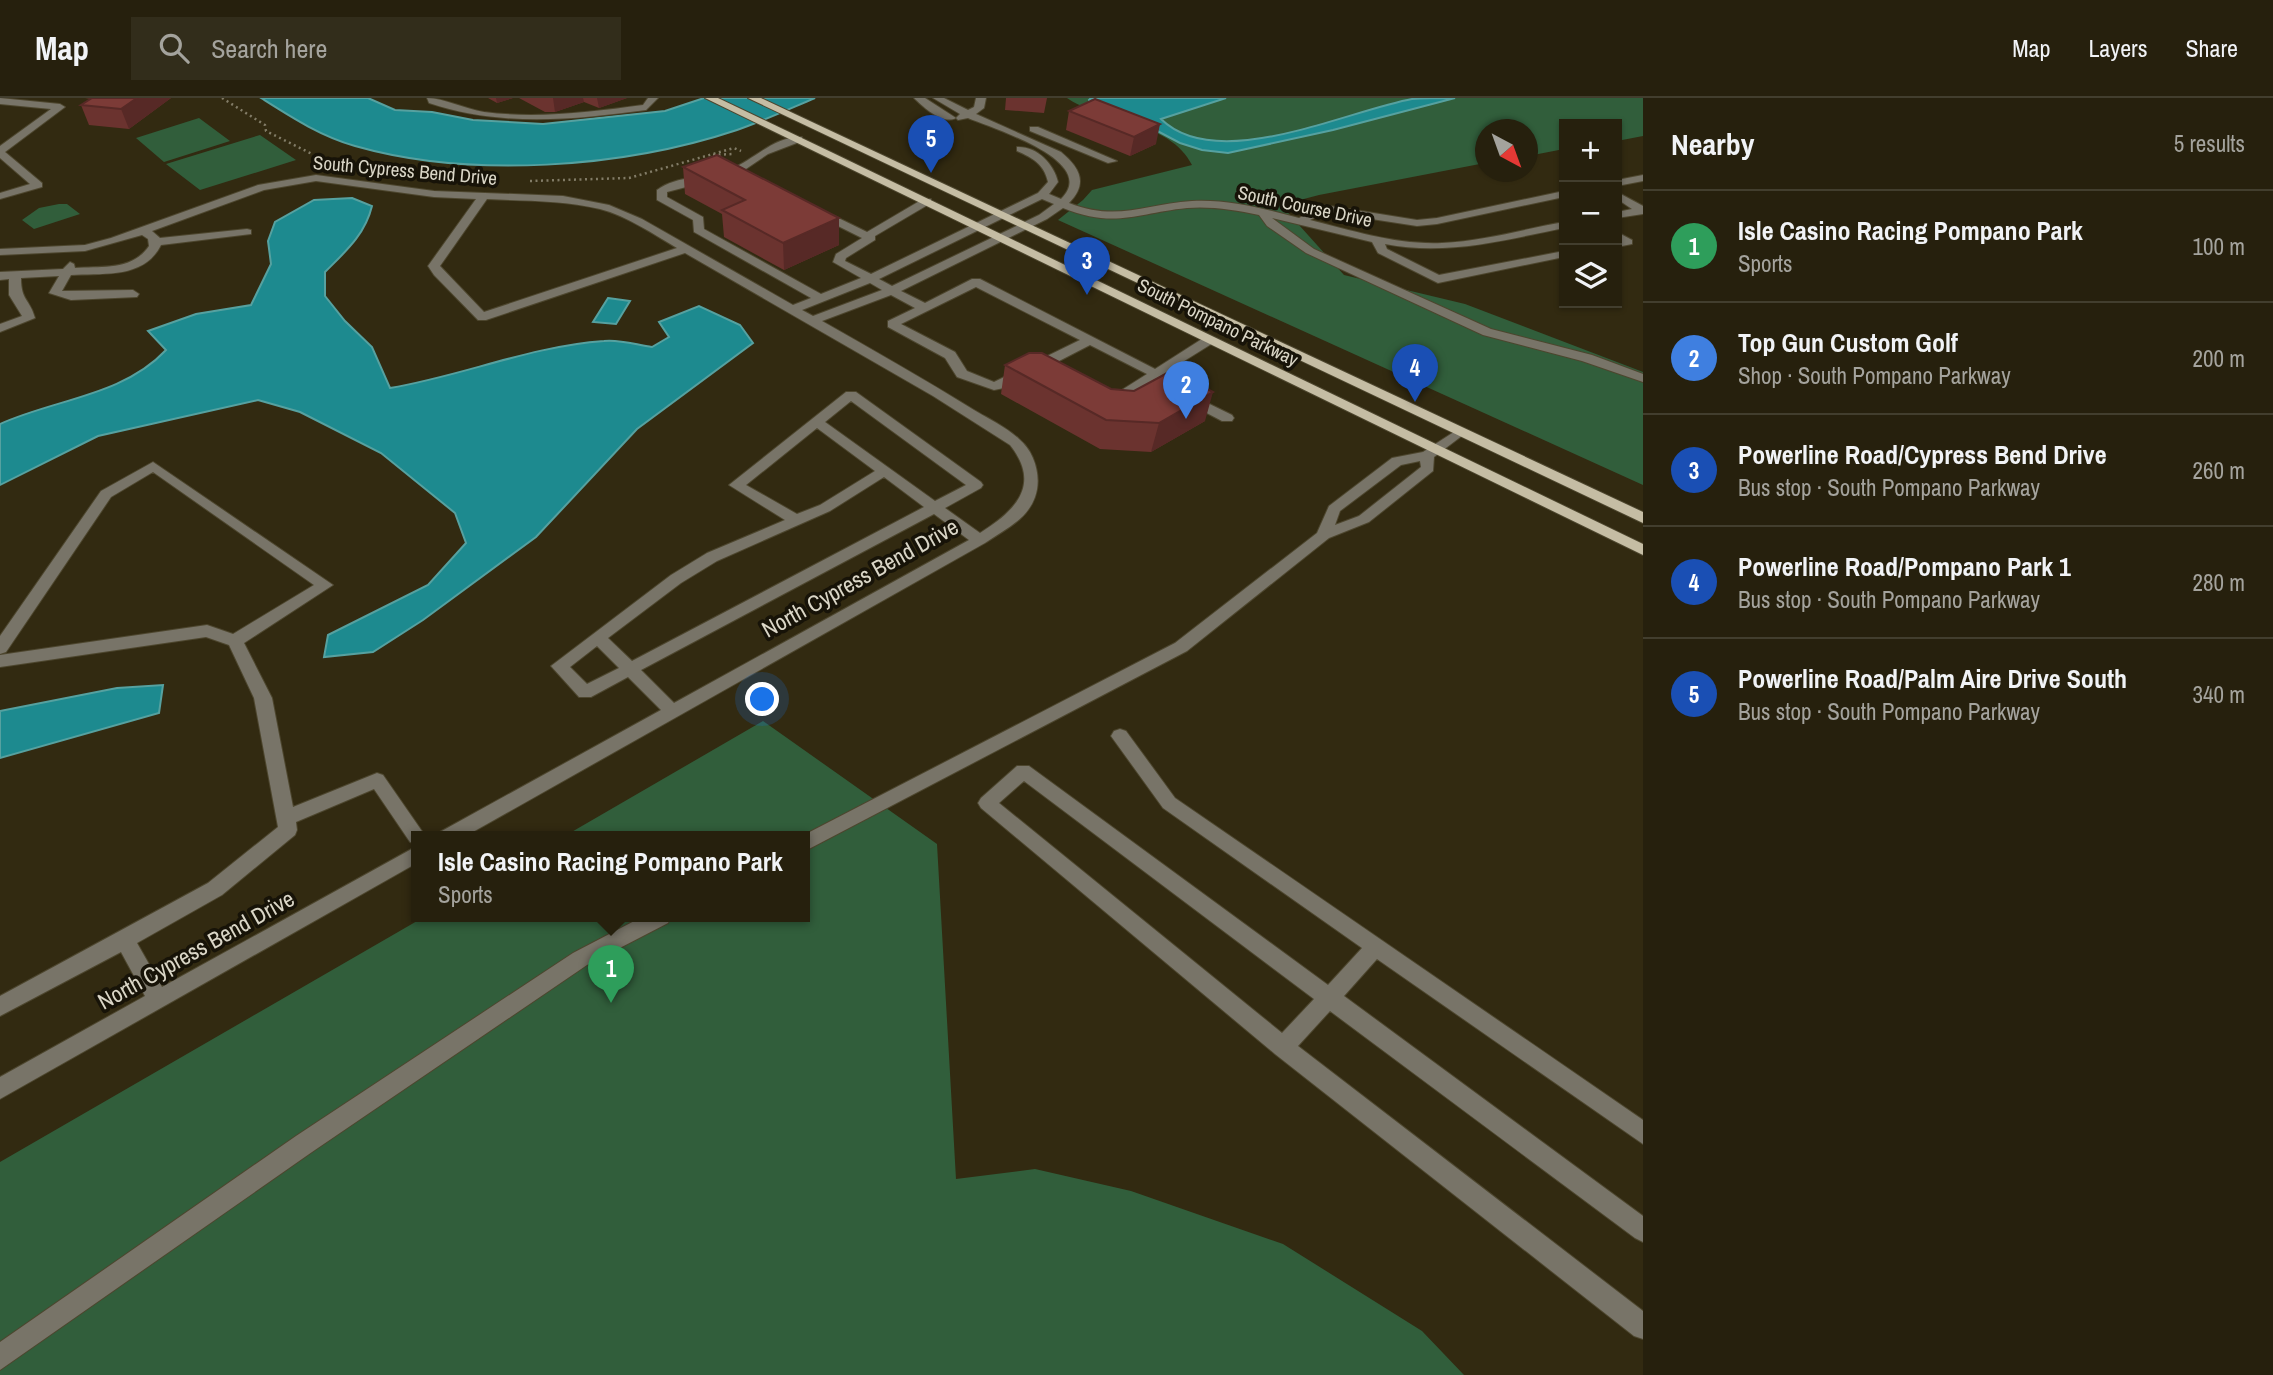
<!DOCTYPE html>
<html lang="en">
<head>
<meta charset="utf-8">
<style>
  body { margin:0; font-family:"Archivo Narrow",sans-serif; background:#322d1b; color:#f1f3f6 }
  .controls { position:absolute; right:21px; top:21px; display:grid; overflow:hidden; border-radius:0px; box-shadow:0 2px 5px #0004 }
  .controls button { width:63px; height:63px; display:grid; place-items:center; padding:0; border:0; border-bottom:2px solid #423e2e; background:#26200d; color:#f1f3f6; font:35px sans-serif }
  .compass { position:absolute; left:1475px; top:21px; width:63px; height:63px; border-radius:50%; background:#26200d; box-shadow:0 2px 5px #0004; rotate:139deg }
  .you { position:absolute; left:763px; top:602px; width:24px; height:24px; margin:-18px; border:5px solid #fff; border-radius:50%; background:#1a73e8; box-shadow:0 0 0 10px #1a73e833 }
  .badge { display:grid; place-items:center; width:46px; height:46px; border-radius:50%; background:#c8a5ee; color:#fff; font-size:23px; font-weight:700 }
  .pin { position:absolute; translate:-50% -58px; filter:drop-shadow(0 2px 4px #0008) }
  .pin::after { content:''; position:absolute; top:37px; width:24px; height:21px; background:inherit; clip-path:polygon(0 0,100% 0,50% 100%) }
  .popup { position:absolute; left:411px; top:733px; width:399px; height:91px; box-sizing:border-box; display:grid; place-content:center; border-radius:0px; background:#26200d; filter:drop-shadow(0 2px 5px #0005); font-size:23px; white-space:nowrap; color:#a4a39d }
  .popup b { font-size:26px; color:#f1f3f6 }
  .popup::after { content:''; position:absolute; left:50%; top:100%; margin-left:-14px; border:14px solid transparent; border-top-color:#26200d }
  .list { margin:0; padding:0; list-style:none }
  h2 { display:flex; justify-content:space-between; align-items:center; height:91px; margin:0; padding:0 28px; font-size:30px }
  h2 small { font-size:23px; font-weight:400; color:#a4a39d }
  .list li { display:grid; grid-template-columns:46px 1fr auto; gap:21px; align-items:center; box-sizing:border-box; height:112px; padding:0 28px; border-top:2px solid #423e2e }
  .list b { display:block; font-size:26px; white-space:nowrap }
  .list p { margin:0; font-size:23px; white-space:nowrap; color:#a4a39d }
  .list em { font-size:23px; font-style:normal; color:#a4a39d }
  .icon { flex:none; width:38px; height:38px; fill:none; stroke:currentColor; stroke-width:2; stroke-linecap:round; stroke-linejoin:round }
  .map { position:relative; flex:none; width:1643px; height:1277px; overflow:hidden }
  header { display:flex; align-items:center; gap:42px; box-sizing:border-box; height:98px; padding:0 35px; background:#26200d; border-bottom:2px solid #423e2e }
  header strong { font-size:33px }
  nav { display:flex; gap:38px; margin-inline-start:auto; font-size:24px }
  .search { width:490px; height:63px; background:#322d1b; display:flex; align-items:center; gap:18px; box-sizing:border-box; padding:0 24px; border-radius:0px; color:#a4a39d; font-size:26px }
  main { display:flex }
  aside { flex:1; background:#26200d }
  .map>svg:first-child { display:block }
</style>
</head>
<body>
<header>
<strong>Map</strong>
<div class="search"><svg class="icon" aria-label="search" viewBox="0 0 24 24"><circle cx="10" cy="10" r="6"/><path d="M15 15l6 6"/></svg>Search here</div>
<nav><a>Map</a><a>Layers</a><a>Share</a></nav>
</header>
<main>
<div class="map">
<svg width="1643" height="1277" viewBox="0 0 1643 1277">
  <rect width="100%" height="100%" fill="#322a11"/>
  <path fill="#315e3b" d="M 1067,0 L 1643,0 L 1643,38 L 1617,43 L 1617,26 L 1564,26 L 1564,51 L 1528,58 L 1528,32 L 1486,32 L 1485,65 L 1319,97 L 1281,107 L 1344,177 L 1465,206 L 1643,274 L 1643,387 L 1058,122 L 1083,102 L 1092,92 L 1192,67 C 1171,23 1098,22 1067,0 Z
    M 199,20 L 230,43 L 164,64 L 136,40 Z
    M 260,37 L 296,62 L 200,92 L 166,66 Z
    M 59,106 L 67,106 L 80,116 L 34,131 L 22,122 L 39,110 Z
    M 763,623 L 937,746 L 956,1081 L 1035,1071 L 1131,1093 L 1283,1146 L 1422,1233 L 1464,1277 L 0,1277 L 0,1064 L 424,819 L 805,819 L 805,739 L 563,739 Z"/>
  <path fill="#1d8a8f" stroke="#56a1a0" stroke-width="2" d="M 261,0 L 368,0 L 395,12 L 432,14 L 473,22 L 543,26 L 665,13 L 704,0 L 815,0 C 789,11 763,23 737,32 C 623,70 471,81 355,48 C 320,38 291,19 261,0 Z
    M 1091,0 L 1226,0 L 1161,21 C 1217,76 1346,13 1412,1 C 1426,0 1441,0 1455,0 L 1333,32 L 1228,55 L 1202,52 L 1180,45 L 1148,28 L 1092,7 L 1089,2 Z
    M 352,100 L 372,108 C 365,137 345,154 325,174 L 325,198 L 345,223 L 372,249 L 390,290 C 462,278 531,248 604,243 C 619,241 637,247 652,249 L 669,239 L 659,224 L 699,208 L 740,227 L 753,245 L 637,331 L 536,439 L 423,522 L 373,554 L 324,559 L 328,537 L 428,487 L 466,445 L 455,415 L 381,355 L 300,314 L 258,302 L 98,338 L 0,387 L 0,326 C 55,301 123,298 166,252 L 148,233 L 196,216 L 251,207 L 271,166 L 268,143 L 275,124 L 314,102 Z
    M 608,200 L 630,203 L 616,226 L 593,224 Z
    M 163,587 L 159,615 L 0,660 L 0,613 L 117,590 Z"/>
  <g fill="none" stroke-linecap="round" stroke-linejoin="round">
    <g stroke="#4d462e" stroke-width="2">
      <path id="minor" d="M 0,0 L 60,6 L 65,9 L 5,54 L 42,85 L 42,89 L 0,101 L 0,95 L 30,86 L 0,60 L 0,48 L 51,11 L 0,6 Z
        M 427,0 C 444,0 465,11 484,14 C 537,21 591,14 643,7 L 648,0 L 658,0 L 646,12 C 572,22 501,29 429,5 Z
        M 914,0 L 925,0 L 956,20 C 943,27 923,9 914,0 Z
        M 933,0 L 944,0 L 968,12 L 974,9 L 976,0 L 986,0 L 984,10 L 976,16 L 1061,54 C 1079,69 1089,85 1069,105 C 1117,124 1145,106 1192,103 C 1228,101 1265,111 1299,120 L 1324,107 L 1417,122 L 1437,120 L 1564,93 L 1564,99 L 1437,126 L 1417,128 L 1326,114 L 1310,122 C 1354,133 1397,147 1442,145 C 1484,143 1524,131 1564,124 L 1564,130 C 1504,142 1447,158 1385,146 L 1387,151 L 1439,177 L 1564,153 L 1564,159 L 1438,185 L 1378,155 L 1372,144 L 1272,120 L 1314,151 L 1491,231 L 1592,257 L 1643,276 L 1643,284 L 1582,263 L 1483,237 L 1306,155 L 1267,128 L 1259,117 C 1235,112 1211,108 1187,110 C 1137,115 1115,131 1063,110 L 1047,121 L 901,193 L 925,205 L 972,181 L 980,181 L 1155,271 L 1205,239 L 1213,239 L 1213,245 L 1117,305 L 1107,301 L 1107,295 L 1117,295 L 1147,276 L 1090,247 L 1009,289 L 994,292 L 957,279 L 945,260 L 888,229 L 888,223 L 915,210 L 891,197 L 822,223 C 873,252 924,281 974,312 C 989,321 1006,329 1019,341 C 1035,354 1042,380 1035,399 C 1027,422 1004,432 985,445 L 464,739 L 438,739 L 440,734 L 661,612 L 628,579 L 591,599 L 579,599 L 551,568 L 671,477 L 707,455 L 785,422 L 729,387 L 846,294 L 856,294 L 981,384 L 983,387 L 981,390 L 945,410 L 980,435 C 1015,413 1042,387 1010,347 L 933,298 L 685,155 L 486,222 L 478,222 L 434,177 L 428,168 L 476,101 L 434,99 L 316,83 L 264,92 L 152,133 L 160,140 L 247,131 L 251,132 L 251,136 L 161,147 C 144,181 104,175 71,177 L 62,193 L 133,192 L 139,196 L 137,199 L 71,202 L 49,195 L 59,178 L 21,180 C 21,203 30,201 35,220 L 0,234 L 0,226 L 22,218 L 9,197 L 9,181 L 0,182 L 0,174 L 63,171 L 70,164 L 74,166 L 75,170 C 102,168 132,173 149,148 L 148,141 L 142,137 L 85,153 L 0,157 L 0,151 L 85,147 L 111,140 L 258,87 L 316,77 L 434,93 L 563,98 L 609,107 L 642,121 L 793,207 L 811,200 L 694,134 L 693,122 L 657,102 L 657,92 C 677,77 708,80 731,71 C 754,62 775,37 802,39 L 802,43 L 768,56 L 740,75 L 667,94 L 667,99 L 703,119 L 704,131 L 821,196 L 861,180 L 833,164 L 836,156 L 862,140 L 816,117 L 816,113 L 824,113 L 867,134 L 923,101 L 931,101 L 931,105 L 875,138 L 875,142 L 846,160 L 845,163 L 871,176 L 1038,95 L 1048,84 C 1044,66 1033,60 1017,53 L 1017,49 C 1037,48 1054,66 1058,84 L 1049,96 L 1061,101 C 1100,63 994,31 968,20 L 958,22 L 956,20 L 960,16 ZM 487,101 C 525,103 563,102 600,111 C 627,118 653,136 677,150 L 484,214 L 440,168 ZM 1042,101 L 1054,106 L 1039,117 L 892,188 L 879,181 ZM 870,185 L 882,192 L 813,218 L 802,212 ZM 976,189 L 1080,242 L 994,284 L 967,273 L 955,254 L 901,226 ZM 851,303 L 966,387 L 935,403 L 825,324 ZM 817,330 L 875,373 L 820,407 L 797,416 L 746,387 ZM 884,379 L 924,409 L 632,563 L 608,540 L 681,485 L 717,463 L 830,413 ZM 934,416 L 969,442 L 674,605 L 641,572 ZM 597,548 L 619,570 L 587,586 L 570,569 Z
        M 1030,29 L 1038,29 L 1117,63 L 1108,65 L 1030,33 Z
        M 1643,77 L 1643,83 L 1617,88 L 1617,82 Z
        M 1617,94 L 1643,108 L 1643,116 L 1617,120 L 1617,114 L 1632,111 L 1617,101 Z
        M 1617,134 L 1632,142 L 1632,146 L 1617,149 Z
        M 1187,295 L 1232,317 L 1234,320 L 1232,323 L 1222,323 L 1182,302 L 1180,299 Z
        M 1460,330 L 1467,334 L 1434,359 L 1433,373 L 1369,424 L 1329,440 L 1187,553 L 805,753 L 805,739 L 800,739 L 1175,545 L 1317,435 L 1329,408 L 1392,360 L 1423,354 ZM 1420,363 L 1421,369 L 1359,418 L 1335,427 L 1340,413 L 1401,367 Z
        M 153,364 L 333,487 L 244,545 L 272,600 L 293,709 L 377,675 L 383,677 L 426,739 L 417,739 L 417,746 L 410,744 L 374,691 L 296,724 L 297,732 L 295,737 L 222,797 L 137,845 L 162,889 L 417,748 L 417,765 L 0,1001 L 0,979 L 145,898 L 121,854 L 0,918 L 0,898 L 208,785 L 278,729 L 254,600 L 229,547 L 206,539 L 0,569 L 0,557 L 207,527 L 233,536 L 314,487 L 153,374 L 111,399 L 6,554 L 0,556 L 0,538 L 101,393 Z
        M 1120,631 L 1126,633 L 1175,700 L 1643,1022 L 1643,1046 L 1377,861 L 1344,898 L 1643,1118 L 1643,1144 L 1635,1140 L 1330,913 L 1298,948 L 1643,1213 L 1643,1241 L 1634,1238 L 1275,956 L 981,710 L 978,705 L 981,700 L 1017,668 L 1029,668 L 1328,887 L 1362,850 L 1163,710 L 1111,638 L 1114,633 ZM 1024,683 L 1314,901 L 1282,935 L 999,705 Z
        M 642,819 L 671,819 L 668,825 L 587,867 L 312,1054 L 0,1272 L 0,1244 L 296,1038 L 573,855 Z"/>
    </g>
    <g stroke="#4d462e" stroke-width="2">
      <path id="major" d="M 705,0 L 718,0 L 831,54 L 1643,446 L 1643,457 Z
        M 748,0 L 761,0 L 1643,414 L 1643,425 Z"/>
    </g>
    <path stroke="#827c67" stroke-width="2.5" stroke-dasharray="2 3.5" stroke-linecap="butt" d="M 222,0 L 265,27 L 266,33 L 324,62 L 341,67
      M 713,57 L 733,56
      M 408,75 L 455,80
      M 530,83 L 629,80 L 734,50 L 741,53"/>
    <use href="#minor" fill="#787468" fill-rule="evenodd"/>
    <use href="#major" fill="#c5bda4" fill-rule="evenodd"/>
  </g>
  <path fill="#6b332f" d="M 85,0 L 171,0 L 129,31 L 89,27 L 81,7 L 91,1 Z
    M 488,0 L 513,0 L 497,5 Z
    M 519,0 L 627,0 L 599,10 L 584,4 L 555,14 L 545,14 Z
    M 1006,0 L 1047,0 L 1044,15 L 1005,12 Z
    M 1069,13 L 1156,46 L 1130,58 L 1066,32 Z
    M 683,69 L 839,120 L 839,147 L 784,172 L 724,139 L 722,116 L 685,96 Z
    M 1005,267 L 1111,291 L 1205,323 L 1151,354 L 1100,351 L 1001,296 Z"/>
  <path fill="#572926" d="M 137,0 L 171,0 L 129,31 L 121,11 Z
    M 496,0 L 513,0 L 497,5 Z
    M 553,0 L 583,0 L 584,4 L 555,14 Z
    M 597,0 L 627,0 L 599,10 Z
    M 1160,26 L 1156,46 L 1130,58 L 1134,39 Z
    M 839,120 L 839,147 L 784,172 L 783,145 Z
    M 1213,294 L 1205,323 L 1151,354 L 1159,325 Z"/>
  <path fill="#7c3b37" stroke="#572926" stroke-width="2" d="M 92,0 L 137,0 L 121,11 L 81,7 Z
    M 1095,1 L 1160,26 L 1134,39 L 1069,13 Z
    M 717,57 L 839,120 L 783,145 L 722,112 L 745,102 L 683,69 Z
    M 1029,255 L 1042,255 L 1111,291 L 1134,293 L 1173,272 L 1213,294 L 1159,325 L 1106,322 L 1005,267 Z"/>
  <g text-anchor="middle" stroke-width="7" stroke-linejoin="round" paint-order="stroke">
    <g font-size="19" fill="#dad6c7" stroke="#171308">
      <text transform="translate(405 72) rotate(5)" y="7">South Cypress Bend Drive</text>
      <text transform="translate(1305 108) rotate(12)" y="7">South Course Drive</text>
      <text transform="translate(1218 224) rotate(26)" y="7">South Pompano Parkway</text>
    </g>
    <g font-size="23" fill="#dad6c7" stroke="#171308">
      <text transform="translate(860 480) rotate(-29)" y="8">North Cypress Bend Drive</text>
      <text transform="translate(196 852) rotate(-29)" y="8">North Cypress Bend Drive</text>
    </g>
  </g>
</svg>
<div class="controls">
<button>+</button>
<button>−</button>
<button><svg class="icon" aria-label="layers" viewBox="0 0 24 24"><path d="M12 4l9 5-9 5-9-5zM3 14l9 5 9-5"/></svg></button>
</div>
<svg class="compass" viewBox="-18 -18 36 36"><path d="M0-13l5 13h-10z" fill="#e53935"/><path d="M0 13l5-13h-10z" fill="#a4a39d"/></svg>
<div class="you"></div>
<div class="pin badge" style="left:611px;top:905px;background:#2e9e5b">1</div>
<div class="popup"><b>Isle Casino Racing Pompano Park</b>Sports</div>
<div class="pin badge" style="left:1186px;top:321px;background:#3f7fe0">2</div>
<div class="pin badge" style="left:1087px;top:197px;background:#1a4fb4">3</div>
<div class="pin badge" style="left:1415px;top:304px;background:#1a4fb4">4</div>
<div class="pin badge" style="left:931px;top:75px;background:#1a4fb4">5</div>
</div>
<aside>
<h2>Nearby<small>5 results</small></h2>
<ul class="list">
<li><span class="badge" style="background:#2e9e5b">1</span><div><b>Isle Casino Racing Pompano Park</b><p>Sports</p></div><em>100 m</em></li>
<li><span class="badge" style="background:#3f7fe0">2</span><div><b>Top Gun Custom Golf</b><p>Shop · South Pompano Parkway</p></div><em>200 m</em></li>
<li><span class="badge" style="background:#1a4fb4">3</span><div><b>Powerline Road/Cypress Bend Drive</b><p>Bus stop · South Pompano Parkway</p></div><em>260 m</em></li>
<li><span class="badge" style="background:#1a4fb4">4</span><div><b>Powerline Road/Pompano Park 1</b><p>Bus stop · South Pompano Parkway</p></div><em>280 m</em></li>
<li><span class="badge" style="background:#1a4fb4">5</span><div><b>Powerline Road/Palm Aire Drive South</b><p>Bus stop · South Pompano Parkway</p></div><em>340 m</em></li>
</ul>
</aside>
</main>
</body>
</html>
